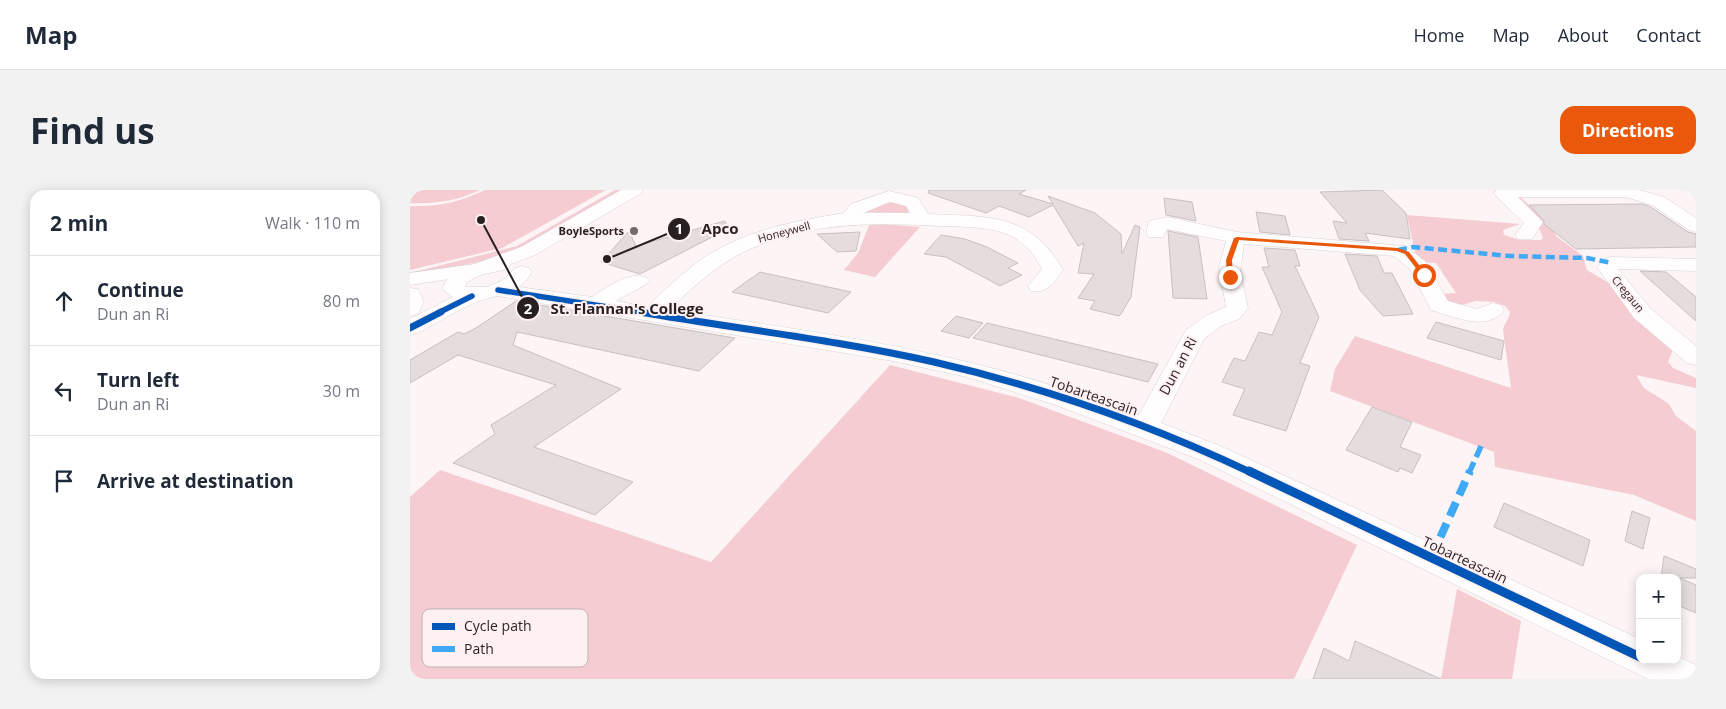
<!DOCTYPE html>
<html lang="en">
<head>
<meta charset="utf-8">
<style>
  body { margin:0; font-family:"Open Sans",sans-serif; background:#f2f2f3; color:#1f2937 }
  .controls { position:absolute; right:15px; bottom:15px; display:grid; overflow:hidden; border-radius:10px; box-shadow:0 2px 12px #0003 }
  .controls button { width:45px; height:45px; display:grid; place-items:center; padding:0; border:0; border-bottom:1px solid #e0e1e3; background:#fff; color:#1f2937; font:25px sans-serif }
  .stop { position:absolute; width:15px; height:15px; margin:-11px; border:4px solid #ea580c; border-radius:50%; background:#fff }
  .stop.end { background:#ea580c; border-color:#fff; box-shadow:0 1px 5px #0008 }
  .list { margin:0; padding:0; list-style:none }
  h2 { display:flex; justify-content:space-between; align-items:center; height:65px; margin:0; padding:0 20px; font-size:21px }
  h2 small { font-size:16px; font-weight:400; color:#747a83 }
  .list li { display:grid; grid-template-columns:32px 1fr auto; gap:15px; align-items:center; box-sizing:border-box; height:90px; padding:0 20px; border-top:1px solid #e0e1e3 }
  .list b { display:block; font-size:19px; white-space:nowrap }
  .list p { margin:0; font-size:16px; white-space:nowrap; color:#747a83 }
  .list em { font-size:16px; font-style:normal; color:#747a83 }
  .icon { flex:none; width:28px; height:28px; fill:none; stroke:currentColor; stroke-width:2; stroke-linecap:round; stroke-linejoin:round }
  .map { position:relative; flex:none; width:1286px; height:489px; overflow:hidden; border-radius:15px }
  header { display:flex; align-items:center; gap:30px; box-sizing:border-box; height:70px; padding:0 25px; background:#fff; border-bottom:1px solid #e0e1e3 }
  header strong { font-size:24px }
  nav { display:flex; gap:28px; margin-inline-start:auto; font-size:18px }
  .intro { display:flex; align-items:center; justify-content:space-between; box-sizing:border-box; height:120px; padding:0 30px }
  h1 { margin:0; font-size:35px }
  .button { padding:12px 22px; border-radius:15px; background:#ea580c; color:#fff; font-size:18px; font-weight:700 }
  main { display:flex; gap:30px; padding:0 30px }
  aside { flex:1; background:#fff; border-radius:15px; box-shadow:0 2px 12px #0003 }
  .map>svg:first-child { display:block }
</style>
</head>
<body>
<header>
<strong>Map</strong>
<nav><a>Home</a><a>Map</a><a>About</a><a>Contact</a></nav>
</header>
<div class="intro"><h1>Find us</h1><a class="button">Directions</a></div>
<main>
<aside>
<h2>2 min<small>Walk · 110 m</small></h2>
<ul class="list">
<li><svg class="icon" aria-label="ahead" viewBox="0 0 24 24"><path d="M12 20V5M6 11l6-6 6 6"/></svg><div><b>Continue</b><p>Dun an Ri</p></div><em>80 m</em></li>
<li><svg class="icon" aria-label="left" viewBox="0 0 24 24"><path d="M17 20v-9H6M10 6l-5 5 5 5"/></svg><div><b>Turn left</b><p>Dun an Ri</p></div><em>30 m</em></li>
<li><svg class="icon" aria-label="arrive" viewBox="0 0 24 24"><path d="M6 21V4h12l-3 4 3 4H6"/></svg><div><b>Arrive at destination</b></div></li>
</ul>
</aside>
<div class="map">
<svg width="1286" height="489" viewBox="0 0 1286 489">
  <rect width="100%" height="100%" fill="#fcf4f5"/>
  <path fill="#f5ccd2" d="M 0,0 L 70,0 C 47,11 25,14 0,13 Z
    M 75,0 L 196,0 L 92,58 L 0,80 L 0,16 C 28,17 50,12 75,0 Z
    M 205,0 L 218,0 L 121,56 L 88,68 L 0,86 L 0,83 L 107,56 Z
    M 1109,6 L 1141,35 L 1146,46 L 1173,66 L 1177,80 L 1199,93 L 1264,157 L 1258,172 L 1263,178 L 1286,188 L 1286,198 L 1226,185 L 1234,198 L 1259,214 L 1266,226 L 1286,241 L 1286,331 L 1224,305 L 1085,277 L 1084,262 L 920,201 L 925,179 L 945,146 L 1101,198 L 1093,140 C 1094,133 1099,130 1100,122 L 1095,116 L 1084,112 L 1066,111 L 1051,115 L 1034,110 L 1032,104 L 1046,103 L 1026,73 L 1011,72 L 1005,63 L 997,25 L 1110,34 L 1093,40 L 1094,45 L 1110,50 L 1131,50 L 1133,48 L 1129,38 L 1132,32 L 1106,9 Z
    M 480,10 L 493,14 L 499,20 L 498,23 L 456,22 L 456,19 Z
    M 460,33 L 510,37 L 465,87 L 434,80 L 448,63 Z
    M 480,175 L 609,208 L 755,262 L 947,355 L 884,489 L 0,489 L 0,307 L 30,280 L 301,372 Z
    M 1047,399 L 1111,431 L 1102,489 L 1031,489 Z"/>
  <path fill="#e4dcdd" stroke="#c7bfc0" d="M 519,0 L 616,0 L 609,4 L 643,14 L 638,6 L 685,23 L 711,44 L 712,64 L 725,35 L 730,37 L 721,107 L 711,124 L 709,126 L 680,119 L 685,111 L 668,108 L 684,84 L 668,83 L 674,53 L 668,56 L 643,15 L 619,27 L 589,16 L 576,23 L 518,3 Z
    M 972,0 L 996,23 L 1000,49 L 955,43 L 959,51 L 929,49 L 923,31 L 937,33 L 910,2 Z
    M 754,8 L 782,12 L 786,31 L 756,25 Z
    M 1233,14 L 1241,17 L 1278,42 L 1286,44 L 1286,57 L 1166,59 L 1134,34 L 1134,31 L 1119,15 Z
    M 846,22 L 875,26 L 880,45 L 850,42 Z
    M 315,31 L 318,39 L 230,84 L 191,72 L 219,41 L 226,56 Z
    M 758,41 L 788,47 L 797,109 L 763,108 Z
    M 450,42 L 446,61 L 427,62 L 407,44 Z
    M 531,45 L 555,49 L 577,57 L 608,73 L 598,78 L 612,85 L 590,96 L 536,67 L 514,64 Z
    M 854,58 L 885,60 L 890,76 L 885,76 L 909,127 L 890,173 L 900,176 L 876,241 L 823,225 L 835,199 L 812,192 L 824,168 L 835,171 L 849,142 L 862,145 L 872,122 L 852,77 L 859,77 Z
    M 935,64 L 967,66 L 974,83 L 982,83 L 1003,124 L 973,126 L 950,100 Z
    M 1230,81 L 1256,82 L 1286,107 L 1286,131 Z
    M 350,82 L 441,102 L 418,123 L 322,102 Z
    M 106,111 L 325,148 L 289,181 L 107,142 L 103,155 L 211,199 L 124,257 L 223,292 L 185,325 L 43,273 L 85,244 L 81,235 L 146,195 L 48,165 L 0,193 L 0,170 L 48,142 L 54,144 L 66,138 Z
    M 546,126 L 573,133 L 559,148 L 531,141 Z
    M 1026,132 L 1094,151 L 1091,170 L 1017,148 Z
    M 577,133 L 665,154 L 748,174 L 738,192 L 563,148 Z
    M 962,217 L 1002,232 L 990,257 L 1011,265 L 1002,283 L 990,278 L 988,282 L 936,260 Z
    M 1094,313 L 1180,350 L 1173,376 L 1084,337 Z
    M 1222,321 L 1240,328 L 1233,359 L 1215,351 Z
    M 1254,366 L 1286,379 L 1286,388 L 1270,388 L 1286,395 L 1286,423 L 1267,415 L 1267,388 L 1251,388 Z
    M 945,451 L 1031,489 L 903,489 L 914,458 L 939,471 Z"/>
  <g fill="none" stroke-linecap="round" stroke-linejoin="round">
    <g stroke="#d9d1d2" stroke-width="1">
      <path id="minor" d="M 1086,0 L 1229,0 L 1254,7 L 1286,28 L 1286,42 L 1279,40 L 1242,15 L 1216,7 L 1108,7 L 1133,32 L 1122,49 L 1108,49 L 1105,45 L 1114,33 L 1087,7 L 1084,3 Z
        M 479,1 L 508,8 L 518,24 C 578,27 620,22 653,80 C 645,92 637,104 621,101 L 618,96 L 632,79 C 624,64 615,52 599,45 C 578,36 553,37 531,36 C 469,33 406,31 347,56 C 312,70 286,94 259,120 C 360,135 462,149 562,173 C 619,187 674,205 729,225 L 776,140 L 795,126 L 816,117 L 809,77 L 816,51 L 757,39 L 753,47 L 739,47 L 736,43 L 739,31 L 757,27 L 827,42 L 995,56 L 1015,71 L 1038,111 L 1067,119 L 1083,113 L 1091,115 L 1094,120 C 1078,143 1042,126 1021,120 L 1000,79 L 984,66 L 834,54 L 830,82 L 838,118 L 829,129 L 811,136 L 794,149 L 751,233 L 808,255 L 1230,449 L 1230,470 L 1267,470 L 1267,466 L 1286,475 L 1286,489 L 1238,489 L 788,269 L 643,214 L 557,187 L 483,171 L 88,106 L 80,105 L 77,100 L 80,95 L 88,94 L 182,107 C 198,97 216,82 236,87 L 240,91 C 236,96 213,106 206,111 L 237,117 C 256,99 274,81 295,67 C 336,40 386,31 434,23 L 441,14 ZM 480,12 L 496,16 L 500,23 L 453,23 Z
        M 1202,67 L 1286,69 L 1286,81 L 1208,79 L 1240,118 L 1286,156 L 1286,175 L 1277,173 L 1224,128 L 1187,77 L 1195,69 Z
        M 65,74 L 72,76 L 75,80 L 72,84 L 0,95 L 0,83 Z
        M 0,98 L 8,99 L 14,112 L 8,124 L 0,126 Z"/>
    </g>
    <g stroke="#d9d1d2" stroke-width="1">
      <path id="major" d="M 211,0 L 233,0 L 230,4 L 125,65 L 101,74 L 98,79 L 70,85 L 57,92 L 55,97 L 78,97 L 93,90 L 105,78 L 112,76 L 119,78 L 122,82 C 106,109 91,102 67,112 C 47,120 27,133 8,143 L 0,145 L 0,129 L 43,107 L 32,99 L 38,88 L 48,80 L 111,57 Z"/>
    </g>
    <use href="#minor" fill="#fffdfe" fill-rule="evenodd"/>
    <use href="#major" fill="#fffdfe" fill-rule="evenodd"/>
    <path stroke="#3fa9f5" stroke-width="4.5" stroke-dasharray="9 4.5" stroke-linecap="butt" d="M 988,60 L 1003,57 L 1100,66 L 1177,68 L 1202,73"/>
    <path stroke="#3fa9f5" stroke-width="5.5" stroke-dasharray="12 5.5" stroke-linecap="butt" d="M 1059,283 L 1072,254"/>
    <path stroke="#3fa9f5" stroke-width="8" stroke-dasharray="15 8" stroke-linecap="butt" d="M 1021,368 L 1060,281"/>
    <g stroke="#fff1f2" stroke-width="8">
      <path id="cycleway-far2" d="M 88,100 L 237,123
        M 28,123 L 62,106"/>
    </g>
    <g stroke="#fff1f2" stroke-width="10">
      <path id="cycleway-far1" d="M 230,122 C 328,139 427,150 524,172 C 633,197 741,235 842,283
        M 0,138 L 31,122"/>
    </g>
    <g stroke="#fff1f2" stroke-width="12">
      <path id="cycleway" d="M 839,281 L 1230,467"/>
    </g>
    <use href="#cycleway-far2" stroke="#0057b8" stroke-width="5.5"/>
    <use href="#cycleway-far1" stroke="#0057b8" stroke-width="7"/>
    <use href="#cycleway" stroke="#0057b8" stroke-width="9"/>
  </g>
  <path fill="#ea580c" d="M 827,47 L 988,58 L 999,62 L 1017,85 L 1012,86 L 995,64 L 987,61 L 829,50 L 822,70 L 823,87 L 820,89 L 817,87 L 816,70 L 824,48 Z"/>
  <circle fill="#726a6b" stroke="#fff1f2" stroke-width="2" cx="224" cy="41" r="5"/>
  <g text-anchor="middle" stroke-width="4" stroke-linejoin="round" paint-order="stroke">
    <g font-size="11" font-weight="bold" fill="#271f20" stroke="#fff1f2" text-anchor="end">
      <text x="214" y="45">BoyleSports</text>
    </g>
    <g font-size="11" fill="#271f20" stroke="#fff1f2">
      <text transform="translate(374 42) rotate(-15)" y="4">Honeywell</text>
      <text transform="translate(1218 104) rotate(50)" y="4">Cregaun</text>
    </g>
    <g font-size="14" fill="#271f20" stroke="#fff1f2">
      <text transform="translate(768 176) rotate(-62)" y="5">Dun an Ri</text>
      <text transform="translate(684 206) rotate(19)" y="5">Tobarteascain</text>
      <text transform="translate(1055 370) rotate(25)" y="5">Tobarteascain</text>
    </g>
  </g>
  <rect x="12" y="419" width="166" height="58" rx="8" fill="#fff1f2" stroke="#beb2b3" stroke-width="1"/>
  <rect x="22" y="433" width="23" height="7" fill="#0057b8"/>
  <rect x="22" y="456" width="23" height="6" fill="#3fa9f5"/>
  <g font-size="14" fill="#271f20">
    <text x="54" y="441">Cycle path</text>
    <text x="54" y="464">Path</text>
  </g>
  <path fill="none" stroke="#271f20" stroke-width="2" d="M197 69L269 39M71 30L118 118"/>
  <g fill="#271f20" stroke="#fff1f2" stroke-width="2">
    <circle cx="197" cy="69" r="5"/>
    <circle cx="71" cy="30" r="5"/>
    <circle cx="269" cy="39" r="12"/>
    <circle cx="118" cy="118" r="12"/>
  </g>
  <g font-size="15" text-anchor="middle" font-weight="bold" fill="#fff">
    <text x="269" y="44">1</text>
    <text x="118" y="124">2</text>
  </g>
  <g font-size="15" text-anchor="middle" font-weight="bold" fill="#271f20" stroke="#fff1f2" stroke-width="4" stroke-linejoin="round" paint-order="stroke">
    <text x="310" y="44">Apco</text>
    <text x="217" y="124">St. Flannan's College</text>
  </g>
</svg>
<div class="controls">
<button>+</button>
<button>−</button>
</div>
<div class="stop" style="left:1014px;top:85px"></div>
<div class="stop end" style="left:820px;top:87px"></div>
</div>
</main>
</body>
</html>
